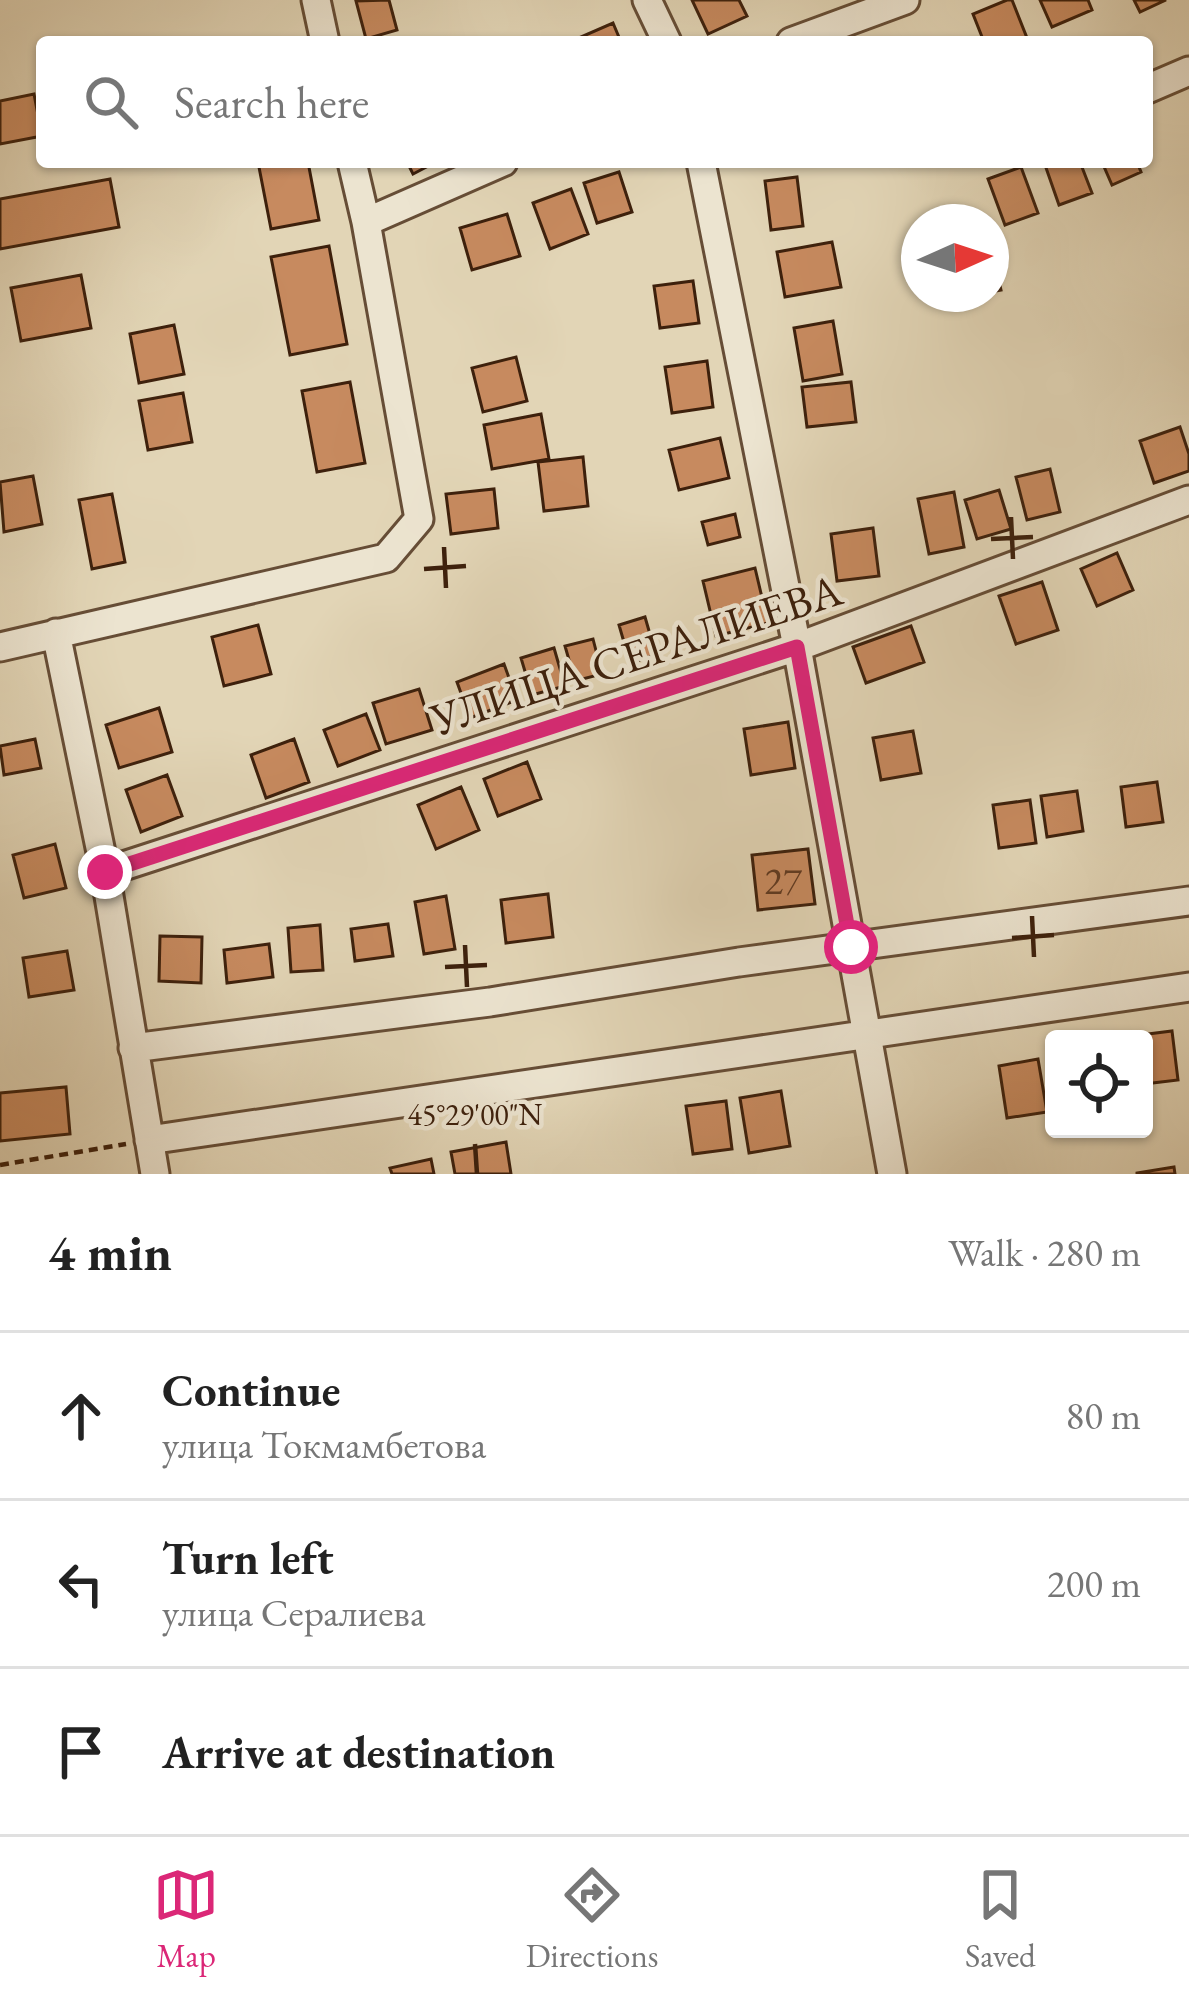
<!DOCTYPE html>
<html lang="en">
<head>
<meta charset="utf-8">
<style>
  body { margin:0; font-family:"EB Garamond",serif; background:#f6f6f6; color:#222 }
  .controls { position:absolute; right:36px; bottom:36px; display:grid; overflow:hidden; border-radius:12px; box-shadow:0 3px 9px #0004 }
  .controls button { width:108px; height:108px; display:grid; place-items:center; padding:0; border:0; border-bottom:3px solid #e0e0e0; background:#fff; color:#222; font:60px sans-serif }
  .compass { position:absolute; left:901px; top:204px; width:108px; height:108px; border-radius:50%; background:#fff; box-shadow:0 3px 9px #0004; rotate:87deg }
  .stop { position:absolute; width:36px; height:36px; margin:-27px; border:9px solid #db2777; border-radius:50%; background:#fff }
  .stop.end { background:#db2777; border-color:#fff; box-shadow:0 3px 12px #0008 }
  .list { margin:0; padding:0; list-style:none }
  h2 { display:flex; justify-content:space-between; align-items:center; height:156px; margin:0; padding:0 48px; font-size:51px }
  h2 small { font-size:39px; font-weight:400; color:#767676 }
  .list li { display:grid; grid-template-columns:78px 1fr auto; gap:36px; align-items:center; box-sizing:border-box; height:168px; padding:0 48px; border-top:3px solid #e0e0e0 }
  .list b { display:block; font-size:45px; white-space:nowrap }
  .list p { margin:0; font-size:39px; white-space:nowrap; color:#767676 }
  .list em { font-size:39px; font-style:normal; color:#767676 }
  .icon { flex:none; width:66px; height:66px; fill:none; stroke:currentColor; stroke-width:2; stroke-linecap:round; stroke-linejoin:round }
  .map { position:relative; flex:none; width:1189px; height:1174px; overflow:hidden }
  .search { position:absolute; background:#fff; box-shadow:0 3px 9px #0004; left:36px; right:36px; top:36px; height:132px; display:flex; align-items:center; gap:30px; box-sizing:border-box; padding:0 42px; border-radius:12px; color:#767676; font-size:45px }
  .sheet { height:660px; background:#fff }
  nav { display:flex; justify-content:space-around; align-items:center; box-sizing:border-box; height:168px; border-top:3px solid #e0e0e0; background:#fff; font-size:33px; color:#767676 }
  nav a { display:grid; justify-items:center; gap:6px }
  nav .on { color:#db2777 }
  .map>svg:first-child { display:block }
</style>
</head>
<body>
<div class="map">
<svg width="1189" height="1174" viewBox="0 0 1189 1174">
  <rect width="100%" height="100%" fill="#e2d5b6"/>
  <filter id="stains"><feTurbulence type="fractalNoise" baseFrequency=".00167" numOctaves="4"/><feColorMatrix values="0 0 0 0 .2 0 0 0 0 .09 0 0 0 0 .02 0 0 0 .5 -.17"/></filter>
  <radialGradient id="worn" r=".72"><stop offset=".6" stop-color="#630" stop-opacity="0"/><stop offset="1" stop-color="#630" stop-opacity=".3"/></radialGradient>
  <path fill="#c78a5f" stroke="#3d200c" stroke-width="3" d="M 389,0 L 397,30 L 366,39 L 356,1 Z
    M 692,0 L 739,0 L 747,16 L 708,34 Z
    M 1007,0 L 1012,0 L 1027,38 L 984,42 L 973,14 Z
    M 1040,0 L 1088,0 L 1092,10 L 1052,27 Z
    M 1134,0 L 1166,0 L 1140,12 Z
    M 613,23 L 621,42 L 575,42 L 574,40 Z
    M 34,94 L 42,136 L 0,144 L 0,101 Z
    M 258,162 L 308,162 L 319,220 L 271,229 Z
    M 407,162 L 436,162 L 413,174 Z
    M 1044,162 L 1080,162 L 1092,193 L 1059,205 Z
    M 1102,162 L 1137,162 L 1141,172 L 1112,185 Z
    M 1021,167 L 1038,213 L 1005,225 L 988,179 Z
    M 619,172 L 632,212 L 597,223 L 584,183 Z
    M 797,177 L 803,226 L 771,230 L 765,181 Z
    M 110,179 L 119,227 L 0,249 L 0,199 Z
    M 571,189 L 588,234 L 550,249 L 533,203 Z
    M 507,214 L 520,256 L 472,270 L 460,228 Z
    M 832,242 L 841,287 L 785,297 L 777,252 Z
    M 329,246 L 347,344 L 290,355 L 271,257 Z
    M 991,247 L 1001,290 L 991,292 Z
    M 81,275 L 91,328 L 21,341 L 11,288 Z
    M 693,281 L 699,323 L 660,328 L 654,286 Z
    M 947,294 L 983,294 L 949,302 Z
    M 833,321 L 842,374 L 803,381 L 794,328 Z
    M 174,325 L 184,374 L 139,383 L 130,334 Z
    M 516,357 L 527,401 L 483,412 L 472,368 Z
    M 707,361 L 713,407 L 672,413 L 665,367 Z
    M 350,382 L 365,463 L 317,472 L 302,391 Z
    M 851,382 L 856,422 L 807,427 L 802,387 Z
    M 183,393 L 192,442 L 148,450 L 139,401 Z
    M 541,414 L 549,459 L 492,469 L 484,425 Z
    M 1180,427 L 1189,454 L 1189,471 L 1154,483 L 1140,441 Z
    M 720,438 L 729,478 L 679,490 L 669,450 Z
    M 583,457 L 588,506 L 544,511 L 538,462 Z
    M 1050,469 L 1060,512 L 1027,520 L 1016,477 Z
    M 33,476 L 42,524 L 4,532 L 0,482 Z
    M 494,489 L 498,528 L 451,534 L 446,494 Z
    M 999,490 L 1011,529 L 977,539 L 965,500 Z
    M 954,492 L 964,547 L 929,554 L 918,499 Z
    M 112,494 L 125,562 L 92,569 L 79,500 Z
    M 735,514 L 740,537 L 708,545 L 702,522 Z
    M 873,528 L 879,576 L 837,581 L 831,534 Z
    M 1117,553 L 1133,590 L 1097,606 L 1081,569 Z
    M 755,568 L 768,623 L 716,636 L 703,581 Z
    M 1042,582 L 1058,630 L 1016,644 L 999,596 Z
    M 645,617 L 656,655 L 630,663 L 619,625 Z
    M 258,625 L 271,674 L 224,686 L 212,637 Z
    M 911,626 L 924,662 L 866,683 L 853,647 Z
    M 593,639 L 602,674 L 575,681 L 565,646 Z
    M 554,648 L 565,686 L 532,695 L 521,658 Z
    M 504,664 L 517,700 L 470,718 L 457,682 Z
    M 419,689 L 432,730 L 386,744 L 373,703 Z
    M 159,708 L 172,752 L 119,768 L 106,725 Z
    M 366,714 L 380,750 L 338,766 L 324,730 Z
    M 788,722 L 795,768 L 751,775 L 744,729 Z
    M 913,731 L 921,773 L 881,780 L 873,738 Z
    M 35,739 L 41,768 L 4,775 L 0,746 Z
    M 294,739 L 309,782 L 266,798 L 251,755 Z
    M 527,762 L 541,799 L 498,816 L 484,779 Z
    M 167,775 L 182,816 L 141,832 L 126,790 Z
    M 1157,782 L 1163,822 L 1126,827 L 1121,787 Z
    M 461,787 L 479,830 L 436,849 L 418,805 Z
    M 1077,791 L 1083,831 L 1047,837 L 1041,796 Z
    M 1030,800 L 1036,843 L 999,848 L 993,805 Z
    M 55,844 L 66,888 L 24,898 L 13,855 Z
    M 808,849 L 815,904 L 758,910 L 752,855 Z
    M 548,894 L 553,937 L 506,943 L 501,900 Z
    M 446,896 L 455,949 L 424,954 L 415,902 Z
    M 388,924 L 393,956 L 355,961 L 351,929 Z
    M 320,925 L 323,970 L 291,972 L 288,928 Z
    M 160,936 L 202,937 L 201,983 L 159,981 Z
    M 269,944 L 273,977 L 227,983 L 224,950 Z
    M 67,951 L 74,990 L 29,997 L 23,958 Z
    M 1172,1031 L 1178,1080 L 1144,1084 L 1144,1039 L 1133,1039 L 1132,1036 Z
    M 1038,1059 L 1047,1112 L 1007,1118 L 999,1066 Z
    M 66,1087 L 70,1134 L 0,1141 L 0,1093 Z
    M 781,1091 L 790,1146 L 749,1153 L 740,1098 Z
    M 726,1101 L 732,1149 L 693,1154 L 686,1106 Z
    M 506,1142 L 511,1174 L 455,1174 L 451,1152 Z
    M 431,1159 L 434,1174 L 392,1174 L 390,1168 Z
    M 1174,1167 L 1175,1174 L 1137,1174 L 1137,1173 Z"/>
  <g fill="none" stroke-linecap="round" stroke-linejoin="round">
    <g stroke="#664d36" stroke-width="33">
      <path id="minor" d="M 316,0 L 325,42
        M 647,0 L 667,42
        M 791,42 L 905,0
        M 1147,89 L 1189,71
        M 352,162 L 366,222
        M 701,162 L 797,647 L 892,1174
        M 56,633 L 105,872 L 155,1174
        M 0,647 L 386,558 L 419,519 L 366,222 L 503,162
        M 105,872 L 797,647 L 1189,500
        M 133,1048 L 490,1002 L 739,962 L 1189,901
        M 149,1140 L 1189,987"/>
    </g>
    <path stroke="#3d200c" stroke-width="4.5" stroke-dasharray="9 6" stroke-linecap="butt" d="M 0,1165 L 126,1144"/>
    <use href="#minor" stroke="#ece4d0" stroke-width="27"/>
  </g>
  <g fill="none" stroke-linecap="round" stroke-linejoin="round">
    <path stroke="#db2777" stroke-width="15" d="M 105,872 L 797,647 L 851,947"/>
  </g>
  <path fill="none" stroke="#3d200c" stroke-width="4.5" d="M 1011,517 L 1013,559M 991,539 L 1033,537M 444,547 L 446,588M 424,569 L 466,566M 1032,916 L 1034,957M 1012,938 L 1054,935M 465,945 L 467,987M 445,967 L 487,965M 475,1144 L 477,1174"/>
  <g text-anchor="middle" stroke-width="9" stroke-linejoin="round" paint-order="stroke">
    <g font-size="39" fill="#603a21">
      <text x="783" y="894">27</text>
    </g>
    <g font-size="45" fill="#3d200c" stroke="#ece4d0">
      <text transform="translate(636 654) rotate(-18)" y="16">УЛИЦА СЕРАЛИЕВА</text>
    </g>
  </g>
  <g font-size="30" text-anchor="middle" fill="#3d200c" stroke="#ece4d0" stroke-width="9" stroke-linejoin="round" paint-order="stroke">
    <text x="475" y="1125">45°29'00"N</text>
  </g>
  <rect width="100%" height="100%" filter="url(#stains)"/>
  <rect width="100%" height="100%" fill="url(#worn)"/>
</svg>
<div class="controls">
<button><svg class="icon" aria-label="locate" viewBox="0 0 24 24"><circle cx="12" cy="12" r="6"/><path d="M12 2v4M12 18v4M2 12h4M18 12h4"/></svg></button>
</div>
<svg class="compass" viewBox="-18 -18 36 36"><path d="M0-13l5 13h-10z" fill="#e53935"/><path d="M0 13l5-13h-10z" fill="#767676"/></svg>
<div class="stop" style="left:851px;top:947px"></div>
<div class="stop end" style="left:105px;top:872px"></div>
<div class="search"><svg class="icon" aria-label="search" viewBox="0 0 24 24"><circle cx="10" cy="10" r="6"/><path d="M15 15l6 6"/></svg>Search here</div>
</div>
<section class="sheet">
<h2>4 min<small>Walk · 280 m</small></h2>
<ul class="list">
<li><svg class="icon" aria-label="ahead" viewBox="0 0 24 24"><path d="M12 20V5M6 11l6-6 6 6"/></svg><div><b>Continue</b><p>улица Токмамбетова</p></div><em>80 m</em></li>
<li><svg class="icon" aria-label="left" viewBox="0 0 24 24"><path d="M17 20v-9H6M10 6l-5 5 5 5"/></svg><div><b>Turn left</b><p>улица Сералиева</p></div><em>200 m</em></li>
<li><svg class="icon" aria-label="arrive" viewBox="0 0 24 24"><path d="M6 21V4h12l-3 4 3 4H6"/></svg><div><b>Arrive at destination</b></div></li>
</ul>
</section>
<nav>
<a class="on"><svg class="icon" aria-label="map" viewBox="0 0 24 24"><path d="M3 6l6-2 6 2 6-2v14l-6 2-6-2-6 2zM9 4v14M15 6v14"/></svg>Map</a>
<a><svg class="icon" aria-label="directions" viewBox="0 0 24 24"><path d="M12 3l9 9-9 9-9-9zM9 14v-3h6M13 9l2 2-2 2"/></svg>Directions</a>
<a><svg class="icon" aria-label="saved" viewBox="0 0 24 24"><path d="M7 4h10v16l-5-4-5 4z"/></svg>Saved</a>
</nav>
</body>
</html>
